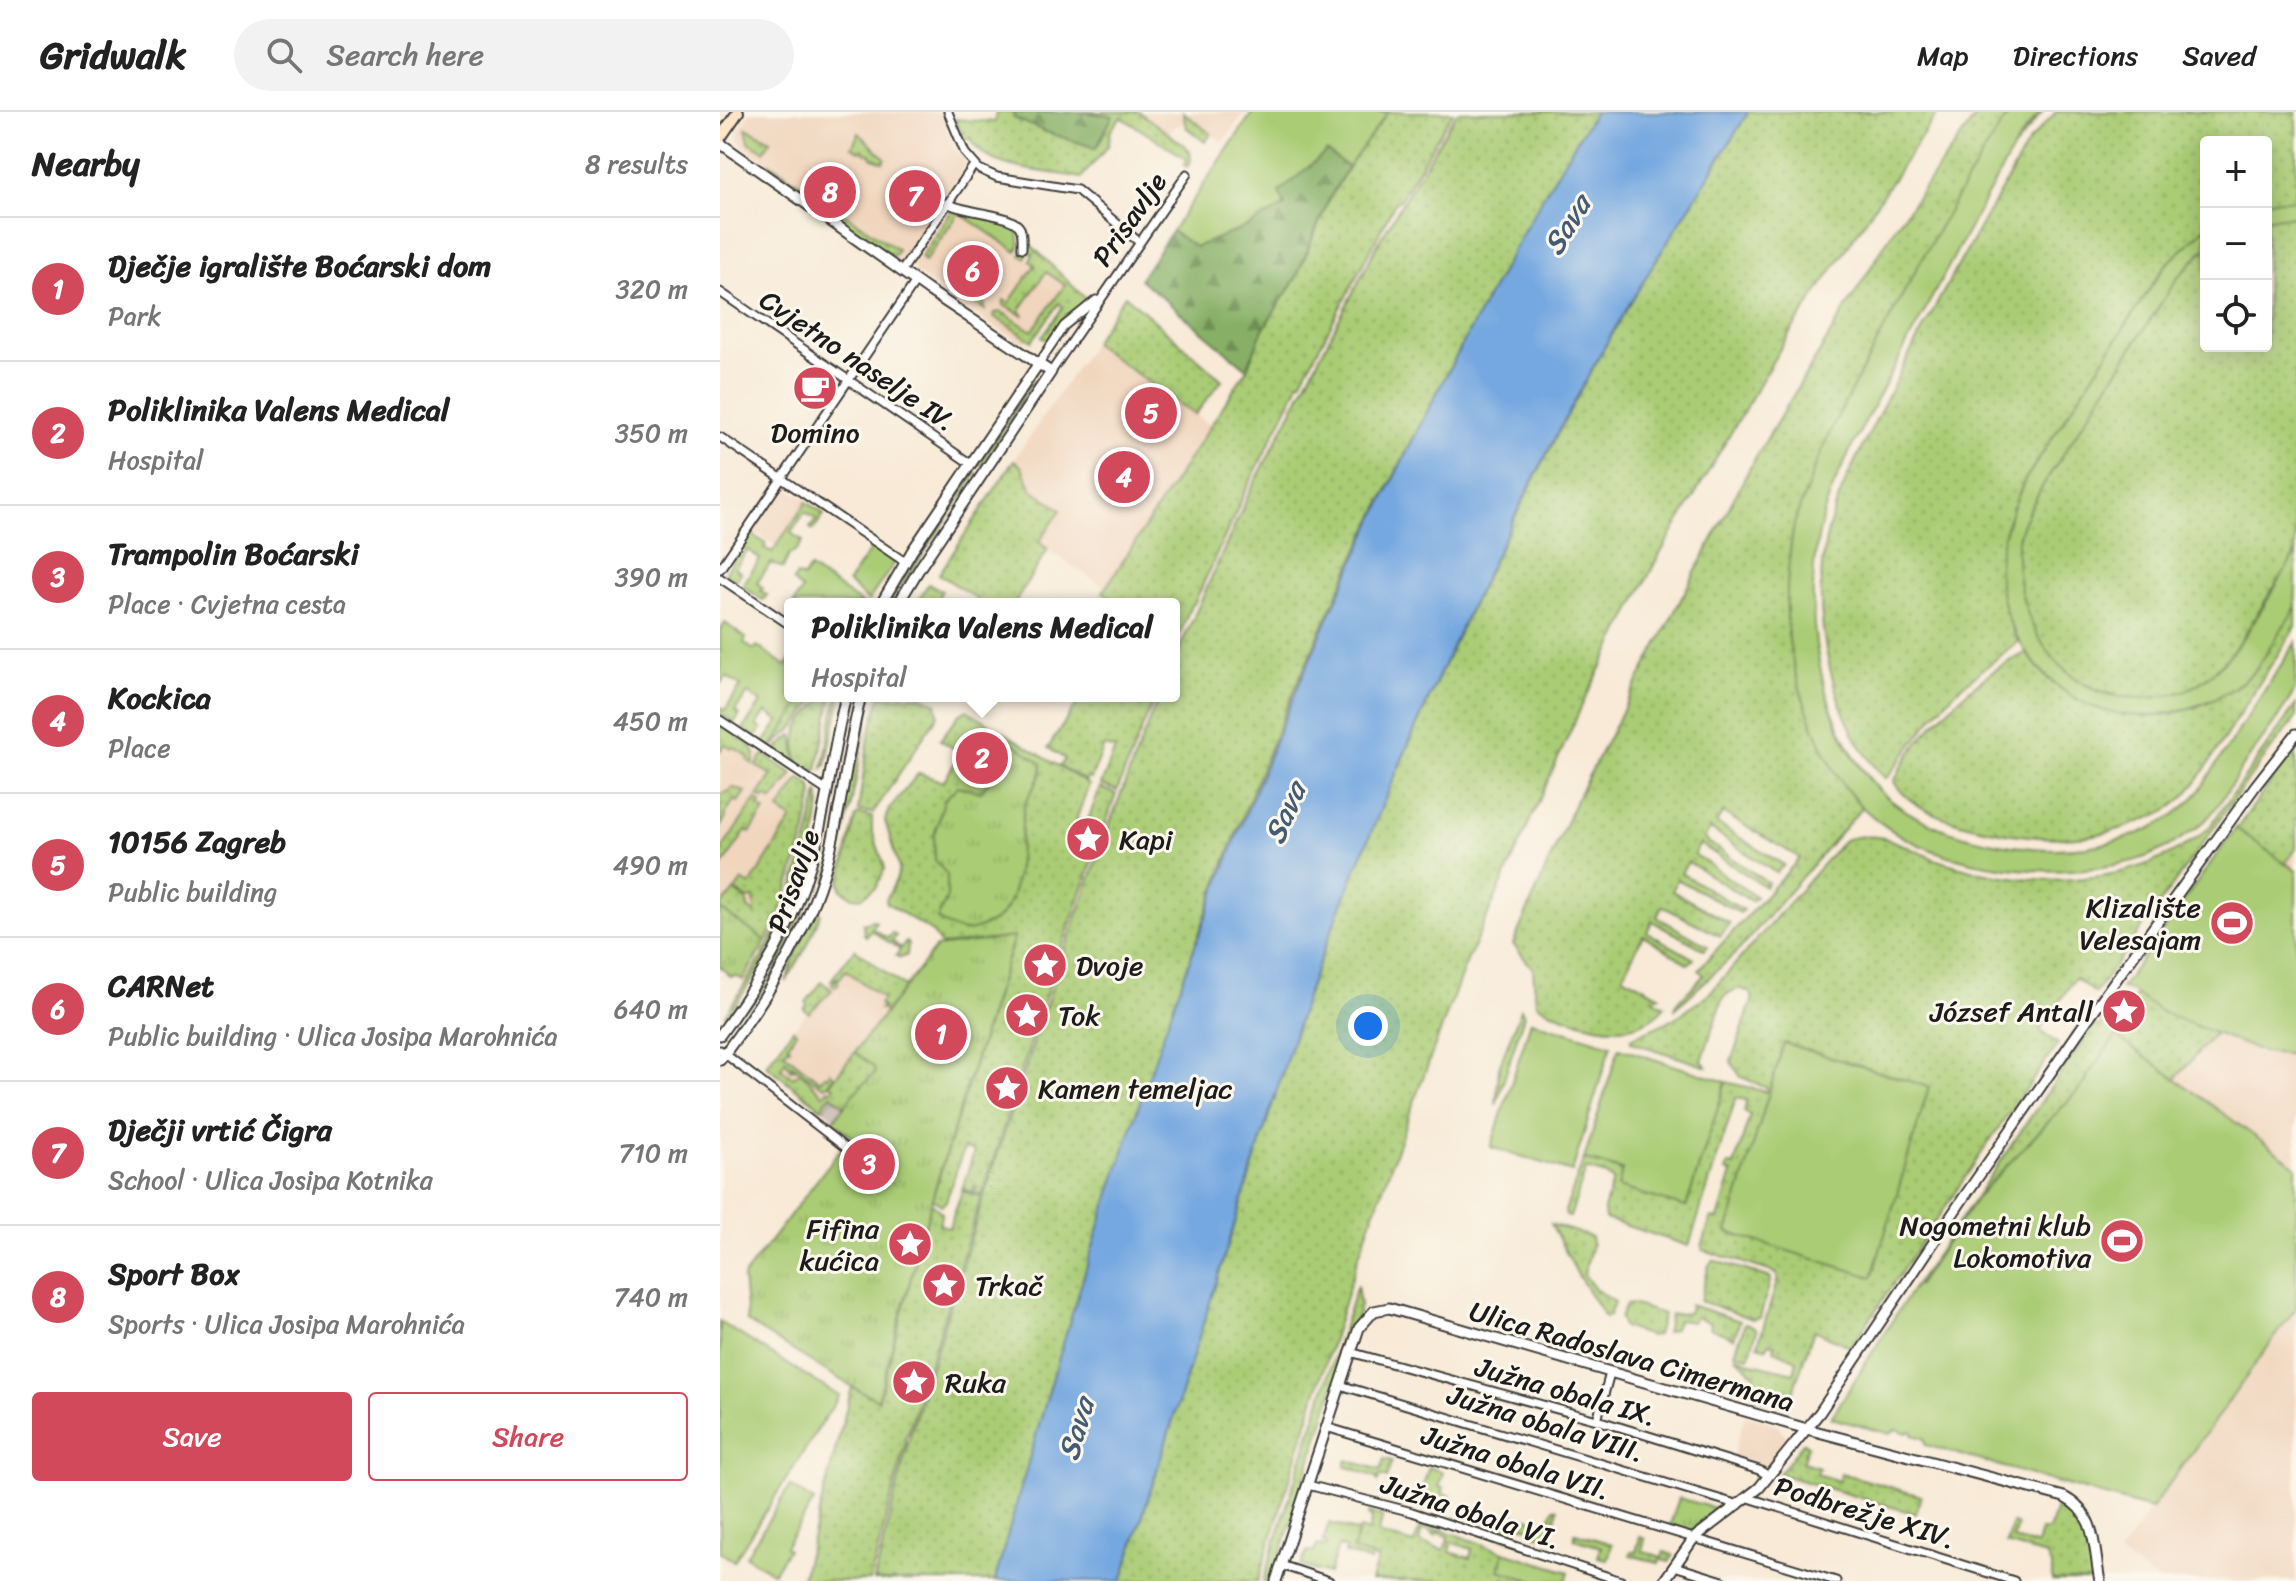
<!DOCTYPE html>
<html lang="en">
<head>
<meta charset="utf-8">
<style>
  body { margin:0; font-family:Sriracha,sans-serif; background:#f2f2f2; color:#222 }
  .controls { position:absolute; right:24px; top:24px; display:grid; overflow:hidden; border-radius:8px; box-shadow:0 4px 20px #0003 }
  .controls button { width:72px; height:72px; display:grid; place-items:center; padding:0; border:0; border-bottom:2px solid #e0e0e0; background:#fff; color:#222; font:40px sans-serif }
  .you { position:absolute; left:648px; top:914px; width:28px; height:28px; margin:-20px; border:6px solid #fff; border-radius:50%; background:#1a73e8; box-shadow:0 0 0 12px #1a73e833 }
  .badge { display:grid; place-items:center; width:52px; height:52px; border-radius:50%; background:#d1495b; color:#fff; font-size:26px; font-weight:700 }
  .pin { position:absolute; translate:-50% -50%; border:4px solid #fff; box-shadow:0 2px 8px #0006 }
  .popup { position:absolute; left:64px; top:486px; width:396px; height:104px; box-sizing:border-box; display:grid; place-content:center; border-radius:8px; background:#fff; filter:drop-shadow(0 2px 6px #0005); font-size:26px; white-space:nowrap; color:#767676 }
  .popup b { font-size:30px; color:#222 }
  .popup::after { content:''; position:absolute; left:50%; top:100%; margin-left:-16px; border:16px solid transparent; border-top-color:#fff }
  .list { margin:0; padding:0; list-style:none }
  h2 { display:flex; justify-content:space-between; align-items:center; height:104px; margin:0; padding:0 32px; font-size:34px }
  h2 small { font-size:26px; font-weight:400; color:#767676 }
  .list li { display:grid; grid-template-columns:52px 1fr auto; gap:24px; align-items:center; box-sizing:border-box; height:144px; padding:0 32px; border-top:2px solid #e0e0e0 }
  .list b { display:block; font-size:30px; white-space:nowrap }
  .list p { margin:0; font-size:26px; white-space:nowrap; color:#767676 }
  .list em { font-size:26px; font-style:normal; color:#767676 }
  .actions { display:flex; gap:16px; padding:24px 32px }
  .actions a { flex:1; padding:18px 0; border:2px solid #d1495b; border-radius:8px; text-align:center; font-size:28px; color:#d1495b }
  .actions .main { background:#d1495b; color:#fff }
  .icon { flex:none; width:44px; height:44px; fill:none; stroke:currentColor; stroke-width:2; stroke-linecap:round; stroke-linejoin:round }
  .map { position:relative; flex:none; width:1576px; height:1469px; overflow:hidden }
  header { display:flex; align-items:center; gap:48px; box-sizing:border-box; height:112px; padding:0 40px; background:#fff; border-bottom:2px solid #e0e0e0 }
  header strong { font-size:38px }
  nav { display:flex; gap:44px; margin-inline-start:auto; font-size:28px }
  .search { width:560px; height:72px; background:#f2f2f2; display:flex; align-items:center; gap:20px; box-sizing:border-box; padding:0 28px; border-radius:44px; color:#767676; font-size:30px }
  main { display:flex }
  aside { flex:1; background:#fff }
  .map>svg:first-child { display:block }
</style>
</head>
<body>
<header>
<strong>Gridwalk</strong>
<div class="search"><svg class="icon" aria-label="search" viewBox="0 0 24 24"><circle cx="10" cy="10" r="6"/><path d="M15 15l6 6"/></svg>Search here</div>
<nav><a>Map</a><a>Directions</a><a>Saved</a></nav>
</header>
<main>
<aside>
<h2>Nearby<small>8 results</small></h2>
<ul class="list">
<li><span class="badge">1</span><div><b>Dječje igralište Boćarski dom</b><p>Park</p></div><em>320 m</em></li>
<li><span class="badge">2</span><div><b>Poliklinika Valens Medical</b><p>Hospital</p></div><em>350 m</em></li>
<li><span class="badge">3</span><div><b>Trampolin Boćarski</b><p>Place · Cvjetna cesta</p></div><em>390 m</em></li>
<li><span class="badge">4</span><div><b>Kockica</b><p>Place</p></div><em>450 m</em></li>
<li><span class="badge">5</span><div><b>10156 Zagreb</b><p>Public building</p></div><em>490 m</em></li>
<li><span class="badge">6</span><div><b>CARNet</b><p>Public building · Ulica Josipa Marohnića</p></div><em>640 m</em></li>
<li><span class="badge">7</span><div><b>Dječji vrtić Čigra</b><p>School · Ulica Josipa Kotnika</p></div><em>710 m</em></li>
<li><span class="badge">8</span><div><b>Sport Box</b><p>Sports · Ulica Josipa Marohnića</p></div><em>740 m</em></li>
</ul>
<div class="actions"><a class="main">Save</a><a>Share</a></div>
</aside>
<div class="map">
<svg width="1576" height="1469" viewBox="0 0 1576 1469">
  <defs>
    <pattern id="industrial-furrows" width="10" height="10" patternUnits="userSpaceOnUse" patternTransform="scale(2)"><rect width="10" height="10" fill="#cec1ba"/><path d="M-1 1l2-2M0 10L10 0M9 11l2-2" fill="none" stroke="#b0a59f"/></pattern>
    <pattern id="grass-dots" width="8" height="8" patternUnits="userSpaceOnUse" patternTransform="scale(2)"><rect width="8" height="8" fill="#aacc75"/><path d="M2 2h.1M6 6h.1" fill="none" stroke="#92af65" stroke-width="1.8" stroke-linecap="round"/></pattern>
    <pattern id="forest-firs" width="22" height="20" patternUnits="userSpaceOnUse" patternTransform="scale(2)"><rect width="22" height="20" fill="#87b066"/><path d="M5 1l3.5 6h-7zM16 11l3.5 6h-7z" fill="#6e8e53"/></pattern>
    <pattern id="park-tufts" width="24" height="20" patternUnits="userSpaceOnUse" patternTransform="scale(2)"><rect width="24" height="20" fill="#aacc75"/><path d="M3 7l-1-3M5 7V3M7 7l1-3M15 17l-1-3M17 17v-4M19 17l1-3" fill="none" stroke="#92af65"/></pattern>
  </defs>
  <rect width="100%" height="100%" fill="#fbf7ec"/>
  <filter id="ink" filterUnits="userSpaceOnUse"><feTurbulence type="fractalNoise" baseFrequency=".0125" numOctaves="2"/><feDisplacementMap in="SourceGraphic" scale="16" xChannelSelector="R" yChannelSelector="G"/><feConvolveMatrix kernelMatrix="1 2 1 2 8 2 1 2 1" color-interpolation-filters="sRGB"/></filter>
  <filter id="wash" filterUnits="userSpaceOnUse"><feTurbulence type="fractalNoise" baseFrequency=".006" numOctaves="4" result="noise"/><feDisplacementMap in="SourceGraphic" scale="32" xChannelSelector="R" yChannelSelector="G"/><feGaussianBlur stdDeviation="1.8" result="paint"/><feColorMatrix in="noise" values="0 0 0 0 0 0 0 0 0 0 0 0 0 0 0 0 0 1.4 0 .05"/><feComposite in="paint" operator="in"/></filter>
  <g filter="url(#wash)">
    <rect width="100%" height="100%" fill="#f8ead7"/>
    <path fill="#f1d5bd" d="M 30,0 L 224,0 L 223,5 L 235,39 L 244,45 L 246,53 L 185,147 L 177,148 L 106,100 L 66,65 L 23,34 L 18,27 L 18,18 Z
      M 409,0 L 524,0 L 503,30 L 491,22 L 485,30 L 464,11 L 454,15 L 449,21 L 453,25 Z
      M 229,95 L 345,172 L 304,231 L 270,212 L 194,160 L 193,150 Z
      M 373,231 L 490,313 L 386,476 L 318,431 L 341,398 L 312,377 L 301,354 L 294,348 Z
      M 63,374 L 88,388 L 56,434 L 31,417 Z
      M 0,615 L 86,673 L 83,689 L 40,825 L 0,797 Z
      M 1576,637 L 1576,1054 L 1455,967 L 1495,921 L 1438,898 L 1405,877 Z
      M 135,837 L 204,890 L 125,994 L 111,983 L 101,996 L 46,953 Z
      M 1576,1196 L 1576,1469 L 1438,1469 L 1399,1442 Z
      M 1025,1303 L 1056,1312 L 1069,1327 L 1067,1333 L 1051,1356 L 1013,1345 Z"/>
    <path fill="url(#industrial-furrows)" d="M 111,983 L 125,994 L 115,1007 L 101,996 Z"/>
    <path fill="url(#grass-dots)" stroke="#637448" stroke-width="2" d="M 276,0 L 294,0 L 294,6 L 393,4 L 359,0 L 419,0 L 464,33 L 470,40 L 471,49 L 467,55 L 464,53 L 467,47 L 401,5 L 391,18 L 388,34 L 361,66 C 328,58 266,60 250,26 L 244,28 L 235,7 L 275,10 Z
      M 463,0 L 491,22 L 485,30 L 466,15 Z
      M 668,0 L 733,0 L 679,89 L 676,89 L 581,270 L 578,270 L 578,274 L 525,380 L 474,492 L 471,493 L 454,538 L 454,492 L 401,492 L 383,480 L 527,257 L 543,217 L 576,166 L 609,87 L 640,36 Z
      M 737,0 L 875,0 C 830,70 791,142 752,215 C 665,374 587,539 521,708 C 467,847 422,990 377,1132 C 342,1244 306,1356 275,1469 L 154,1469 L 190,1323 L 265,1080 L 340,851 L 388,716 L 433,599 L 439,584 L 454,584 L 454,549 L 529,382 L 661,126 Z
      M 1028,0 L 1218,0 L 1064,230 L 936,449 L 863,591 L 744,856 L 688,1006 L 638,1146 L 538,1469 L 402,1469 L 589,876 C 674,654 773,435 889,227 C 933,150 983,76 1028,0 Z
      M 1259,0 L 1322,0 L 1291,41 L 1273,72 C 1236,140 1199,207 1163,275 C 1141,318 1115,361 1102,407 C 1077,496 1098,606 1158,677 L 1019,838 L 955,897 L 955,893 L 984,863 L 978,858 L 1080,746 L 1003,701 L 996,711 L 1064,753 L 1056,761 L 990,717 L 984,727 L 1048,771 L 1045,775 L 980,732 L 974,742 L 1036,785 L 1031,789 L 968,750 L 961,761 L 1023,798 L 1020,801 L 957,767 L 952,779 L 1010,811 L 1000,824 L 942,794 L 937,805 L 988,834 L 985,838 L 932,809 L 927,820 L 974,847 L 968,852 L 923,823 L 903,864 L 940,884 L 933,887 L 945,894 C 921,924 882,918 851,907 C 838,903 826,899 816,891 L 813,857 L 793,832 L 856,688 L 1034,348 L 1174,117 Z
      M 1336,0 L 1576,0 L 1576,88 L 1546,90 L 1546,30 L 1486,30 L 1486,115 L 1444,155 L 1305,368 C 1277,433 1269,463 1298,530 L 1237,578 L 1216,601 L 1168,665 L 1165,666 C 1111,610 1092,507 1105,432 C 1114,387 1137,345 1158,304 C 1204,210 1258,119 1310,28 Z
      M 26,16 L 51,28 L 44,39 L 29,30 Z
      M 48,50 L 178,138 L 173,145 L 106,100 Z
      M 233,97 L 239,101 L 205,149 L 201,145 Z
      M 1576,104 C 1576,193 1576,282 1576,371 C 1576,387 1576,432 1574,444 C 1569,456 1559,468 1551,479 C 1528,517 1508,558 1466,579 C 1453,585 1438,586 1424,586 C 1341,588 1293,511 1297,434 C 1298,414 1314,391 1323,373 L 1458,165 L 1486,135 L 1486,234 L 1546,234 L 1546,106 Z
      M 305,127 L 369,190 L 345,204 L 328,229 L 322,225 L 343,195 L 339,191 L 312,229 L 273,204 L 275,201 L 282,200 L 312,219 L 345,173 L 326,160 L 300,198 L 304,204 L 283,193 L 284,188 L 289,191 L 315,153 L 310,149 L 313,142 L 309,140 L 305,146 L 301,143 Z
      M 236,170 L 264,188 L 265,198 L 232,176 Z
      M 405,183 L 502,268 L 475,303 L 373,231 Z
      M 314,267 L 262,353 L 258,353 L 258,350 Z
      M 294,348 L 301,354 L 312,377 L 341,398 L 319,430 L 328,437 L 294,492 L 256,492 L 257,487 L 219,462 Z
      M 252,358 L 257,361 L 170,492 L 195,444 Z
      M 208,472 L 222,479 L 215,492 L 197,492 Z
      M 1576,494 L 1576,514 C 1553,550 1530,586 1507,622 C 1492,646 1478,673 1457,691 C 1448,699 1435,704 1424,708 C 1375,730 1328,729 1275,719 C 1241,713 1193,701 1174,670 C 1194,624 1259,561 1306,541 L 1327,566 L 1351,583 L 1424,605 L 1439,604 L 1467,598 L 1493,588 L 1518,572 L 1535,558 Z
      M 85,584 L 102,584 L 96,586 L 76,614 L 51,636 Z
      M 106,584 L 112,584 L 97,658 L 87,659 L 79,654 C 70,619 81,608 106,584 Z
      M 117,584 L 121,584 L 106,653 L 103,656 Z
      M 130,584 L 133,584 C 118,653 112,722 89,789 L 84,788 L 101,736 Z
      M 200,584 L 216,591 L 218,603 L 153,701 L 138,699 L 149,625 L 160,585 Z
      M 362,584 L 435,584 L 397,679 L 381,673 L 395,637 L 384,634 L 371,667 L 367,665 L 366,669 L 340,654 L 345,647 L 328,636 Z
      M 1576,593 L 1576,606 L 1539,653 L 1375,881 L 1355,866 L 1320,918 L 1338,932 L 1275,1021 L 1131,1235 L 1094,1218 L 1068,1294 L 1035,1285 L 1037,1271 L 1035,1270 L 1035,1263 L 1015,1244 L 1032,1251 L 1074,1261 L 1077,1248 L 1054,1238 L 1055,1233 L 1049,1231 L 1047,1236 L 1038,1233 L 1058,1167 L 1056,1161 L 983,1138 L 982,1135 L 991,1106 L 998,1107 L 1012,1061 L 1006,1059 L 1008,1053 L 1014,1054 L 1030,1003 L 1024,1000 L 1027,988 L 1016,986 L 969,1134 L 885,1107 L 884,1097 L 893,1069 L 886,1063 L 866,1057 L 850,1105 L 846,1104 L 845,1099 L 864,1047 L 903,1059 L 898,1075 L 966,1095 L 1006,970 L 1047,980 L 1047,976 L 1021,965 L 1011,950 L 1033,886 L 1029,880 L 1019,876 L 1007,882 L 1001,890 L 982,949 L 987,955 L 912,930 L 911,926 L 954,907 L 989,882 L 1124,728 C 1164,715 1187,738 1223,750 C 1309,777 1416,778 1488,717 Z
      M 150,594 L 130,698 L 110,777 L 107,768 L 118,728 L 141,601 Z
      M 247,598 L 369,673 L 356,708 L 367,711 L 380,676 L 396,682 L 337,849 L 334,850 L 334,858 L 262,1083 L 254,1081 L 257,1076 L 255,1073 L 252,1080 L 242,1077 L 254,1040 L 244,1036 L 226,1089 L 222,1093 L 212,1087 L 294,826 L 221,833 L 212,820 L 167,791 L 166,788 L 177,766 L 179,757 L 165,708 L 169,697 L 199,661 L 223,670 L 241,641 L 220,628 L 239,603 Z
      M 0,612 L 32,635 L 35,642 L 33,652 L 27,648 L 29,645 L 13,635 L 11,637 L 5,632 L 0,639 Z
      M 73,623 L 77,652 L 76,653 L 55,638 Z
      M 1576,635 L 1576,737 L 1566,751 L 1576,759 L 1415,857 Z
      M 44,642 L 73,662 L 52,688 L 47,684 L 44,687 L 38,684 L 52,663 L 36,654 Z
      M 80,666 L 90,673 L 93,680 L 86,719 L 64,790 L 42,837 L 0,804 L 0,795 L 14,779 L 27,788 L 28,796 L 35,802 L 34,786 L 28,787 L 15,778 L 22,768 L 30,773 L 72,707 L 59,698 Z
      M 12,675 L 25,680 L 18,690 L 14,688 L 4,704 L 6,706 L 0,715 L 0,682 L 9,679 Z
      M 98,680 C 106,702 83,762 75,784 L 71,783 L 90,719 Z
      M 36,687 L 41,691 L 39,695 L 45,699 L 30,721 L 26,719 L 2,755 L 0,740 Z
      M 139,702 L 152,705 L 152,718 L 165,756 L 156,775 L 141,786 L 133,785 L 122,778 L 120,770 L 136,704 Z
      M 70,789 L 73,790 L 42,853 L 7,905 L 5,903 L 42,845 Z
      M 82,793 L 86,795 L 60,852 L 18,915 L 17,914 L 53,861 Z
      M 95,799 L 101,801 L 87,834 L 66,870 L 72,850 Z
      M 151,808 L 156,809 L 152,816 L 168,826 L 172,821 L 176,824 L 172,829 L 181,836 L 186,830 L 188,832 L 187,843 L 181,846 L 176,844 L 180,838 L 151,818 L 146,824 L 144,822 L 143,812 Z
      M 135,837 L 204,890 L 149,969 L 125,994 L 111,983 L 101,996 L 46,953 L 73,917 L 76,920 L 68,933 L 70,935 L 63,940 L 100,969 L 105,963 L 108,965 L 110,960 L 114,964 L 107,973 L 102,974 L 70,952 L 74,957 L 71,958 L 65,948 L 61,956 L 73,965 L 81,960 L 103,983 L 108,977 L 111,979 L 114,976 L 110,972 L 173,891 L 164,900 L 159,897 L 163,896 L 159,892 L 163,887 L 126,858 L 117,870 L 119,872 L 116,875 L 112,872 L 118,865 L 110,869 Z
      M 102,870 L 112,878 L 89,901 L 84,897 L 87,893 L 86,890 Z
      M 1417,883 L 1438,898 L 1495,921 L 1455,967 L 1396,925 L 1367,964 L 1367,969 L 1198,1174 L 1195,1174 L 1373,914 L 1379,914 L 1398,898 L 1406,902 L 1405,893 Z
      M 801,897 L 804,903 L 776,993 L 779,955 Z
      M 242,1079 L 261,1085 L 188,1321 L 184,1327 L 186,1329 L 150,1469 L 81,1469 L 132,1275 L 159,1287 L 211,1091 L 222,1101 L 219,1112 L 229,1116 Z
      M 831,1112 L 871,1125 L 872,1132 L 864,1162 L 875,1177 L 894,1190 L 889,1204 L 885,1205 L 858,1163 Z
      M 993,1148 L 1051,1166 L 1040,1206 L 1032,1207 L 980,1189 L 989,1153 Z
      M 637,1173 L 640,1194 L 552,1469 L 543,1469 Z
      M 911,1192 L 943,1202 L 937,1223 L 930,1224 L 903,1215 L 900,1206 L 906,1193 Z
      M 970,1193 L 1020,1209 L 1014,1226 L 990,1216 L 991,1211 L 976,1205 L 973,1210 L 958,1208 L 953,1218 L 946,1220 L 950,1203 L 968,1201 Z
      M 1025,1211 L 1033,1214 L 1037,1218 L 1029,1245 L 1015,1241 Z
      M 1083,1331 L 1088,1333 L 1082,1350 L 1099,1355 L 1097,1362 L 1119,1369 L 1121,1361 L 1201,1384 L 1196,1402 L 1059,1362 Z
      M 664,1347 L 672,1349 L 667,1366 L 660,1363 L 658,1369 L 656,1365 L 625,1354 L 627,1348 L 661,1358 Z
      M 1336,1396 C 1376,1406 1366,1436 1373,1469 L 1332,1469 L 1332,1455 L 1326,1443 L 1286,1432 L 1292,1411 L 1297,1413 L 1293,1427 L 1317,1433 L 1321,1418 L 1329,1418 Z
      M 649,1401 L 663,1405 L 658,1422 L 694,1432 L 701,1411 L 718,1416 L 716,1424 L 713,1423 L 713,1420 L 702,1417 L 699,1430 L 724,1438 L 726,1432 L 731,1434 L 730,1440 L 750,1446 L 752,1437 L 727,1429 L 728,1424 L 719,1421 L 721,1417 L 784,1440 L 779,1458 L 814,1469 L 794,1469 L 784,1466 L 782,1469 L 651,1469 L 658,1447 L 632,1438 L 640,1417 L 649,1420 L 652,1405 L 648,1404 Z
      M 920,1425 L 925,1427 L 922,1439 L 942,1445 L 944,1440 L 954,1443 L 949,1450 L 940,1447 L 939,1451 L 910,1443 L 911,1439 L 916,1440 Z"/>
    <path fill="url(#forest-firs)" stroke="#526641" stroke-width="2" d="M 294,0 L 359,0 L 393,4 L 376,36 L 326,20 L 294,6 Z
      M 607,39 L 628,55 L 609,87 L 576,166 L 543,217 L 527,257 L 420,167 L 452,119 L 476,135 L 564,94 L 559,80 Z"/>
    <path fill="url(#park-tufts)" stroke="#637448" stroke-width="2" d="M 293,631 L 321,651 C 325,667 307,680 304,696 C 299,725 302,784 279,805 C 276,809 268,812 263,814 C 246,823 232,818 217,807 L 227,785 L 227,763 L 215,748 L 214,724 L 224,688 L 238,674 L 261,680 Z
      M 0,797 L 46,829 L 23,868 L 16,864 L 11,865 L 0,854 Z
      M 294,825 L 217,1069 L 158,1288 L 132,1275 L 27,1210 L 23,1165 L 120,1038 L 156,1067 L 167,1053 L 113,1009 L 134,981 L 155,961 L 154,955 L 135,940 L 216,835 Z
      M 959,1386 L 1000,1398 L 971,1419 L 950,1413 Z
      M 784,1440 L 849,1460 L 846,1469 L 814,1469 L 779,1458 Z"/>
    <path fill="#aacc75" stroke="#637448" stroke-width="2" d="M 533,0 L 668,0 L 628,55 L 607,39 L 559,80 L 565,93 L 529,114 L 475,135 L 452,119 Z
      M 1290,0 L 1322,0 C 1303,17 1290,43 1278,64 C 1257,101 1237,139 1217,176 C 1194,218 1171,261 1148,304 C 1131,337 1111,372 1102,408 C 1080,489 1097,614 1157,676 C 1195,715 1260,732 1312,736 C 1370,741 1439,726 1478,681 L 1576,530 C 1576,543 1576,564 1575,577 C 1564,601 1541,628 1526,650 C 1513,668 1496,702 1478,715 C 1459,729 1436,743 1413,749 C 1330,770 1209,758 1144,697 C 1105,660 1073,572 1068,519 C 1065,487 1068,450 1073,418 C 1075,405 1081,392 1086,380 C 1102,330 1127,286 1152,240 C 1195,159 1239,76 1290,0 Z
      M 139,21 L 165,46 L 163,50 L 151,45 L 151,42 L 145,42 L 143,37 L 141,40 L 132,35 Z
      M 1554,88 L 1576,88 L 1576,104 L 1546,106 L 1546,90 Z
      M 244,100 L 293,112 C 300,120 301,131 297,140 L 242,103 Z
      M 1486,115 L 1486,135 L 1458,165 L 1323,373 C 1314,391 1298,414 1297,435 C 1294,507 1339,588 1420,586 C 1441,586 1460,583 1478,572 C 1518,548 1550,481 1576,441 C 1576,457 1576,482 1575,496 C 1571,505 1564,513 1558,522 C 1551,533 1544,547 1535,558 C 1523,572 1502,584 1484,591 C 1422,615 1363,606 1318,555 C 1295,529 1280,496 1279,461 C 1278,428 1292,398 1305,368 L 1444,155 Z
      M 87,390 L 104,402 L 93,418 L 90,416 L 96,407 L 85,400 L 71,421 L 83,429 L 77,438 L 69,443 L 63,456 L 51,451 L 37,471 L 43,476 L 41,479 L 47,483 L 43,488 L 22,474 L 40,447 L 28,438 L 15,456 L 21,461 L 15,469 L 5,462 L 30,421 L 46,432 L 44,436 L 52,440 Z
      M 152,435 L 175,450 L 148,489 L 128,470 Z
      M 90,456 L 143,492 L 73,492 L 82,478 L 73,469 L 77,463 L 83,466 Z
      M 5,511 L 26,526 L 24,531 L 34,538 L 37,534 L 66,554 L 70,548 L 70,584 L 85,584 L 51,636 L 44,631 L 59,609 L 46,600 L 37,613 L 41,617 L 36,625 L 23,617 L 41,591 L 28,581 L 15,599 L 20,603 L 14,611 L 0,601 L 0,595 L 5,598 L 21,574 L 6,564 L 0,572 L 0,518 Z
      M 1516,716 L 1576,759 L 1576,943 L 1543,940 L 1441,900 L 1411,879 L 1401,876 Z
      M 811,909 L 891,933 L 852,1060 L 771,1035 Z
      M 1396,924 L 1576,1054 L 1576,1196 L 1431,1397 L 1206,1333 L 1204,1326 L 1192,1323 L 1193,1320 L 1189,1319 L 1187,1321 L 1176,1317 L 1170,1322 L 1111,1306 L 1194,1174 L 1198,1173 L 1258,1084 L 1367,969 L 1367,964 Z
      M 1064,931 L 1209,975 L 1152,1165 L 1007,1120 Z
      M 899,936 L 1006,970 L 966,1095 L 898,1075 L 902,1058 L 864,1047 Z
      M 0,1210 L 119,1284 L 14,1449 L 0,1440 Z
      M 709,1355 L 723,1360 L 719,1375 L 724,1376 L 722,1381 L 731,1384 L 729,1392 L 700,1383 Z
      M 70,1374 L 94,1389 L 65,1435 L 68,1437 L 53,1461 L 26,1444 Z
      M 834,1396 L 838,1397 L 830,1426 L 811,1421 L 812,1417 L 797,1412 L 793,1424 L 808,1430 L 807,1434 L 779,1424 L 784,1407 L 791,1410 L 794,1403 L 828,1411 Z
      M 609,1411 L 638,1420 L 632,1438 L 651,1444 L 650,1449 L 625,1441 L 626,1436 L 618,1434 L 609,1462 L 581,1454 L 587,1439 L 594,1440 L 597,1433 L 606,1435 L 607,1431 L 603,1430 Z
      M 855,1421 L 892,1432 L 888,1447 L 878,1445 L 881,1435 L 854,1427 Z"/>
    <path fill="#75a7e0" stroke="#48627e" stroke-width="2" d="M 875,0 L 1028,0 C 983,76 933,150 889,227 C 772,434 674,654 589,876 L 402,1469 L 275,1469 C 392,1040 536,614 748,222 C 788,147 828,72 875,0 Z"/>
  </g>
  <g filter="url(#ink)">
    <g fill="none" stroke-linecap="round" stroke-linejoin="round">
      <g stroke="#3d3b38" stroke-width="11">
        <path id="minor" d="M 228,0 L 245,41 L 259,57 L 277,65 L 357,78 L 419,130
          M 227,91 C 243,101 292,101 300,116 C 303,122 302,130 302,136
          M 183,157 L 254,53
          M 0,180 L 251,352
          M 319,251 L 344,214 L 376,188
          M 331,260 L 467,62
          M 0,325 L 185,450
          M 0,457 L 196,169
          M 0,466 L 70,513
          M 0,608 L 107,679
          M 0,938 L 140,1047
          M 630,1240 L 877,1308 L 1039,1358 L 1049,1364
          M 620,1273 L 1019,1393
          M 877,1308 L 890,1261
          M 606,1315 L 1116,1469
          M 588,1373 L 692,1400 L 901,1469
          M 1029,1386 L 1294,1469
          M 561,1453 L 609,1469
          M 954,1454 L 1003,1469"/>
      </g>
      <g stroke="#3d3b38" stroke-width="13">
        <path id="tertiary" d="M 0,31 L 208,178 L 331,260 L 201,454 L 178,492
          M 161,492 L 192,439 L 319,251
          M 0,923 C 39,869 73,815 91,751 C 107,697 112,639 126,584
          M 0,948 C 45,888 86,825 107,751 C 122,696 127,639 141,584
          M 556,1469 L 639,1216 L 654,1199 L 669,1196 L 1087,1317 L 1344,1385 C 1378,1403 1373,1436 1380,1469
          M 944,1469 L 974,1426 L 1039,1376 L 1100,1300 L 1242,1088 L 1369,905 L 1536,673 L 1576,622"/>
      </g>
      <g stroke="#3d3b38" stroke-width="14">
        <path id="secondary" d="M 0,26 L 18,0"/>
      </g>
      <use href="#minor" stroke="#fff" stroke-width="7"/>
      <use href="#tertiary" stroke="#fff" stroke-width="9"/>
      <use href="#secondary" stroke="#fee5c5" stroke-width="10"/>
    </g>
  </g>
  <defs>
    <g id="cafe-disc" transform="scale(2.3)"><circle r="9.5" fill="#d1495b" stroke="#fbf7ec"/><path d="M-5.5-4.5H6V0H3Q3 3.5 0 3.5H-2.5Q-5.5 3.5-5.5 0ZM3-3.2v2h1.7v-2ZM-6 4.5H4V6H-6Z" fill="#fff"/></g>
    <g id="sight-disc" transform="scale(2.3)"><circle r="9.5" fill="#d1495b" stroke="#fbf7ec"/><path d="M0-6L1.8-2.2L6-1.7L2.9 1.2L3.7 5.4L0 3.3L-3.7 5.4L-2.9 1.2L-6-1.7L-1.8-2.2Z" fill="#fff"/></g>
    <g id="stadium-disc" transform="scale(2.3)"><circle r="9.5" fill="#d1495b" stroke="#fbf7ec"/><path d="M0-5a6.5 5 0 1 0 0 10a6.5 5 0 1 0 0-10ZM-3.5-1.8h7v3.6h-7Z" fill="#fff"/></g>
  </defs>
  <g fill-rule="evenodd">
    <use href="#cafe-disc" x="95" y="276"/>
    <use href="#sight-disc" x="368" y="727"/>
    <use href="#stadium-disc" x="1512" y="811"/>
    <use href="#sight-disc" x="325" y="853"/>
    <use href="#sight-disc" x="1404" y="899"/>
    <use href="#sight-disc" x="307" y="903"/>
    <use href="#sight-disc" x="287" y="976"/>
    <use href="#stadium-disc" x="1402" y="1129"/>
    <use href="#sight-disc" x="190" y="1132"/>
    <use href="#sight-disc" x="224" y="1173"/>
    <use href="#sight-disc" x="194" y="1270"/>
  </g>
  <g text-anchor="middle" stroke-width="6" stroke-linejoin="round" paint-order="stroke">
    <g font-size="28" fill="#1c1c1c" stroke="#fbf7ec">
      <text transform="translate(409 107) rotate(-55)" y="10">Prisavlje</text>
      <text transform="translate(138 248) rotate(34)" y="10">Cvjetno naselje IV.</text>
      <text transform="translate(73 769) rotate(-71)" y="10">Prisavlje</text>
      <text transform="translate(912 1244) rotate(16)" y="10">Ulica Radoslava Cimermana</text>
      <text transform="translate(846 1279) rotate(16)" y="10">Južna obala IX.</text>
      <text transform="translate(826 1311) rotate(17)" y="10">Južna obala VIII.</text>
      <text transform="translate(796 1350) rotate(17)" y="10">Južna obala VII.</text>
      <text transform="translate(751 1399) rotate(18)" y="10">Južna obala VI.</text>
      <text transform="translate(1145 1400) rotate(17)" y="10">Podbrežje XIV.</text>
    </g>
    <g font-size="28" fill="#1c1c1c" stroke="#fbf7ec" text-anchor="start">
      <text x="95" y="330" text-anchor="middle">Domino</text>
      <text x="399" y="737">Kapi</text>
      <text x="1481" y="805" text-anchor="end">Klizalište<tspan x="1481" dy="32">Velesajam</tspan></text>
      <text x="356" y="863">Dvoje</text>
      <text x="1373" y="909" text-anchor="end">József Antall</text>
      <text x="338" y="913">Tok</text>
      <text x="318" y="986">Kamen temeljac</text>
      <text x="1371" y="1123" text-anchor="end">Nogometni klub<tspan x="1371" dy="32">Lokomotiva</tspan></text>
      <text x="159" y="1126" text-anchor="end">Fifina<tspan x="159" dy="32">kućica</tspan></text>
      <text x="255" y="1183">Trkač</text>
      <text x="225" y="1280">Ruka</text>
    </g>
    <g font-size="30" font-style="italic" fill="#445b74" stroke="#fbf7ec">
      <text transform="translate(847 113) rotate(-59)" y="10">Sava</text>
      <text transform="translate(565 701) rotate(-67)" y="10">Sava</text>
      <text transform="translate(356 1317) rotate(-74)" y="10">Sava</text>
    </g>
  </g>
</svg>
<div class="controls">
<button>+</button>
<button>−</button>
<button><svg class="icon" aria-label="locate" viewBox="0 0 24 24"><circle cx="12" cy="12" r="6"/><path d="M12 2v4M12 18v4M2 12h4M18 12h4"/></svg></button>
</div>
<div class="you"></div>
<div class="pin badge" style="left:221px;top:922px">1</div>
<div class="pin badge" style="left:262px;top:646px">2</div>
<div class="popup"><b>Poliklinika Valens Medical</b>Hospital</div>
<div class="pin badge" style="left:149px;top:1052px">3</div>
<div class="pin badge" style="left:404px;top:365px">4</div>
<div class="pin badge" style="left:431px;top:301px">5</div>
<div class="pin badge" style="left:253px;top:159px">6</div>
<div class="pin badge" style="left:195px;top:84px">7</div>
<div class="pin badge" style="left:110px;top:80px">8</div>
</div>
</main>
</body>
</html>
